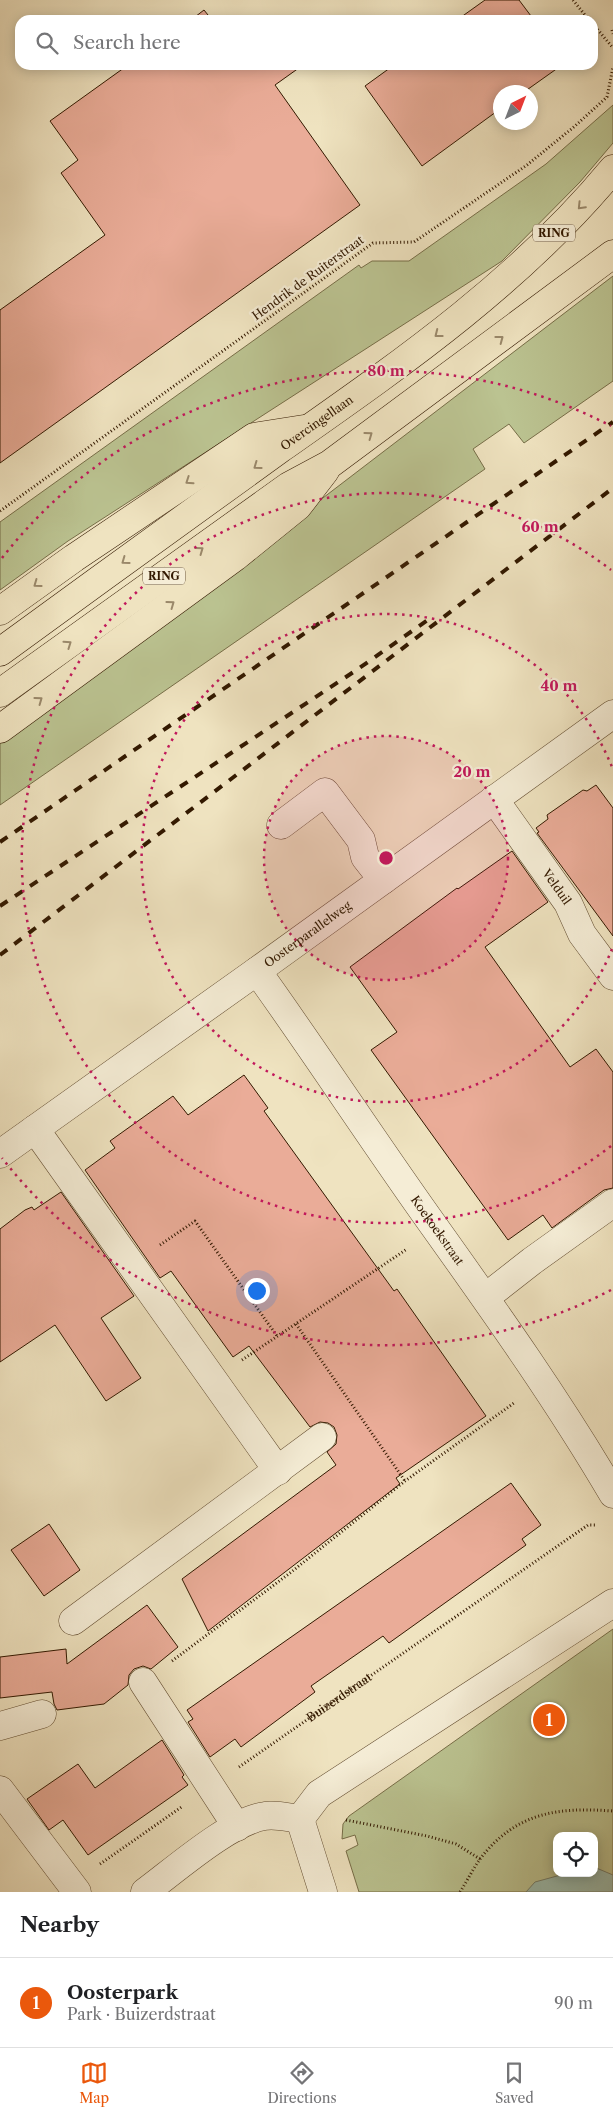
<!DOCTYPE html>
<html lang="en">
<head>
<meta charset="utf-8">
<style>
  body { margin:0; font-family:"Libre Caslon Text",serif; background:#f2f2f2; color:#202124 }
  .controls { position:absolute; right:15px; bottom:15px; display:grid; overflow:hidden; border-radius:10px; box-shadow:0 2px 12px #0003 }
  .controls button { width:45px; height:45px; display:grid; place-items:center; padding:0; border:0; border-bottom:1px solid #e0e0e0; background:#fff; color:#202124; font:25px sans-serif }
  .compass { position:absolute; left:493px; top:85px; width:45px; height:45px; border-radius:50%; background:#fff; box-shadow:0 2px 12px #0003; rotate:42deg }
  .you { position:absolute; left:256px; top:1290px; width:18px; height:18px; margin:-12px; border:4px solid #fff; border-radius:50%; background:#1a73e8; box-shadow:0 0 0 8px #1a73e833 }
  .badge { display:grid; place-items:center; width:32px; height:32px; border-radius:50%; background:#ea580c; color:#fff; font-size:16px; font-weight:700 }
  .pin { position:absolute; translate:-50% -50%; border:2px solid #fff; box-shadow:0 1px 5px #0006 }
  .list { margin:0; padding:0; list-style:none }
  h2 { display:flex; justify-content:space-between; align-items:center; height:65px; margin:0; padding:0 20px; font-size:21px }
  h2 small { font-size:16px; font-weight:400; color:#757577 }
  .list li { display:grid; grid-template-columns:32px 1fr auto; gap:15px; align-items:center; box-sizing:border-box; height:90px; padding:0 20px; border-top:1px solid #e0e0e0 }
  .list b { display:block; font-size:19px; white-space:nowrap }
  .list p { margin:0; font-size:16px; white-space:nowrap; color:#757577 }
  .list em { font-size:16px; font-style:normal; color:#757577 }
  .icon { flex:none; width:28px; height:28px; fill:none; stroke:currentColor; stroke-width:2; stroke-linecap:round; stroke-linejoin:round }
  .map { position:relative; flex:none; width:613px; height:1892px; overflow:hidden }
  .search { position:absolute; background:#fff; box-shadow:0 2px 12px #0003; left:15px; right:15px; top:15px; height:55px; display:flex; align-items:center; gap:12px; box-sizing:border-box; padding:0 18px; border-radius:15px; color:#757577; font-size:19px }
  .sheet { height:155px; background:#fff }
  nav { display:flex; justify-content:space-around; align-items:center; box-sizing:border-box; height:70px; border-top:1px solid #e0e0e0; background:#fff; font-size:14px; color:#757577 }
  nav a { display:grid; justify-items:center; gap:2px }
  nav .on { color:#ea580c }
  .map>svg:first-child { display:block }
</style>
</head>
<body>
<div class="map">
<svg width="613" height="1892" viewBox="0 0 613 1892">
  <rect width="100%" height="100%" fill="#efe3c0"/>
  <filter id="stains"><feTurbulence type="fractalNoise" baseFrequency=".004" numOctaves="4"/><feColorMatrix values="0 0 0 0 .2 0 0 0 0 .09 0 0 0 0 .02 0 0 0 .5 -.17"/></filter>
  <radialGradient id="worn" r=".72"><stop offset=".6" stop-color="#630" stop-opacity="0"/><stop offset="1" stop-color="#630" stop-opacity=".3"/></radialGradient>
  <path fill="#bbc391" stroke="#776e48" fill-rule="evenodd" d="M 613,105 L 613,143 L 580,182 L 502,261 L 68,541 L 0,590 L 0,522 L 359,265 L 361,268 L 372,261 L 409,261 L 546,164 Z
    M 613,276 L 613,381 L 524,443 L 509,424 L 473,449 L 485,469 L 0,805 L 0,741 L 315,504 Z
    M 613,1629 L 613,1892 L 359,1892 L 346,1851 L 358,1845 L 355,1835 L 342,1839 L 343,1824 L 349,1816 ZM 557,1836 L 594,1836 L 594,1873 L 557,1873 Z"/>
  <path fill="#9abeb1" stroke="#717c6a" d="M 594,1867 L 613,1875 L 613,1892 L 526,1892 L 535,1882 L 568,1873 L 594,1873 Z"/>
  <path fill="#eaac98" stroke="#331900" d="M 485,0 L 519,0 L 534,20 L 457,20 Z
    M 204,10 L 212,20 L 191,20 Z
    M 128,65 L 303,65 L 275,85 L 360,205 L 0,463 L 0,310 L 105,235 L 61,173 L 78,160 L 50,121 Z
    M 394,65 L 562,65 L 524,92 L 500,92 L 500,109 L 422,166 L 365,86 Z
    M 596,785 L 613,808 L 613,936 L 537,833 L 539,832 L 536,828 L 548,819 L 547,815 L 583,790 L 587,791 Z
    M 512,851 L 548,902 L 485,947 L 570,1067 L 596,1049 L 613,1072 L 613,1188 L 604,1190 L 552,1228 L 543,1215 L 508,1240 L 371,1050 L 397,1032 L 350,967 L 457,888 L 458,889 Z
    M 244,1075 L 268,1108 L 264,1111 L 394,1291 L 397,1289 L 486,1416 L 396,1478 L 400,1484 L 208,1631 L 182,1579 L 336,1465 L 327,1452 L 336,1444 L 337,1435 L 334,1427 L 328,1423 L 320,1422 L 310,1427 L 249,1346 L 233,1357 L 171,1271 L 160,1278 L 85,1170 L 115,1148 L 110,1141 L 173,1096 L 188,1115 Z
    M 61,1192 L 134,1296 L 101,1318 L 141,1378 L 106,1401 L 55,1325 L 0,1362 L 0,1229 L 25,1210 L 32,1207 L 34,1210 Z
    M 511,1483 L 541,1525 L 522,1539 L 526,1545 L 389,1643 L 383,1636 L 311,1686 L 315,1692 L 241,1747 L 235,1739 L 210,1757 L 188,1722 L 193,1719 L 187,1710 Z
    M 49,1524 L 80,1570 L 44,1596 L 11,1550 Z
    M 147,1605 L 178,1647 L 151,1669 L 143,1666 L 134,1669 L 129,1675 L 128,1685 L 104,1704 L 57,1710 L 54,1704 L 52,1692 L 0,1698 L 0,1657 L 66,1649 L 67,1664 Z
    M 162,1740 L 184,1775 L 182,1777 L 188,1785 L 88,1855 L 63,1820 L 49,1830 L 27,1799 L 78,1764 L 95,1788 Z"/>
  <g fill="none" stroke-linecap="round" stroke-linejoin="round">
    <g stroke="#624c30" stroke-width="29">
      <g id="minor">
        <path id="s2" d="M 494,799 L 568,903 L 582,934 L 613,976"/>
        <path d="M 281,825 L 325,792 L 361,840 L 365,857 L 383,880"/>
        <path id="s3" d="M 257,971 C 318,1056 375,1144 436,1229 C 498,1316 559,1402 613,1494"/>
        <path d="M 35,1129 L 278,1471"/>
        <path id="s4" d="M 0,1154 L 257,971 L 613,714"/>
        <path d="M 486,1297 L 532,1261 L 613,1203"/>
        <path d="M 73,1621 L 322,1437"/>
        <path d="M 143,1682 L 237,1827"/>
        <path d="M 0,1726 L 42,1714"/>
        <path d="M 0,1790 L 77,1892"/>
        <path d="M 300,1819 L 323,1892"/>
        <path d="M 145,1892 C 175,1870 230,1821 265,1816 C 276,1814 290,1818 300,1819 L 319,1794 L 613,1603"/>
      </g>
    </g>
    <g stroke="#331900" stroke-width="29">
      <g id="major">
        <path d="M 0,611 L 74,558 L 254,437 L 304,429"/>
        <path id="s5" d="M 0,652 C 93,584 187,516 280,449 C 398,366 520,282 613,169"/>
        <path d="M 0,693 L 289,486 L 330,464 L 613,254"/>
        <path d="M 0,729 L 235,557 L 298,506 L 325,471"/>
      </g>
    </g>
    <g stroke="#331900" stroke-width="3" stroke-dasharray="1 2.5" stroke-linecap="butt">
      <path d="M 573,0 L 589,20"/>
      <path d="M 593,24 L 613,48"/>
      <path d="M 612,30 L 613,34"/>
      <path d="M 0,511 L 373,243 L 414,242 L 527,165 L 575,126 L 607,97 L 613,67"/>
      <path d="M 160,1245 L 195,1221 L 277,1336"/>
      <path d="M 296,1324 L 405,1481"/>
      <path d="M 242,1360 L 407,1249"/>
      <path d="M 172,1661 L 290,1573 L 405,1481 L 514,1403"/>
      <path id="s1" d="M 239,1767 L 588,1525 L 595,1525"/>
      <path d="M 346,1820 L 427,1836 L 456,1844 L 480,1859"/>
      <path d="M 100,1864 L 183,1806"/>
      <path d="M 460,1892 C 467,1881 473,1869 480,1859 C 516,1812 558,1807 613,1811"/>
    </g>
    <use href="#minor" stroke="#f5edd6" stroke-width="28"/>
    <use href="#major" stroke="#efe3c0" stroke-width="28"/>
    <path stroke="#331900" stroke-width="4" stroke-dasharray="9 9" stroke-linecap="butt" d="M 0,842 L 613,422
      M 0,906 L 358,669 L 432,617
      M 0,955 L 613,488"/>
  </g>
  <defs><path id="oneway-chevron" d="M-2-3.5L2.5 0L-2 3.5" fill="none" stroke-width="1.6" stroke-linecap="round" stroke-linejoin="round" transform="scale(1.25)"/></defs>
  <g stroke="#9a886a">
    <use href="#oneway-chevron" transform="translate(581 206) rotate(134)"/>
    <use href="#oneway-chevron" transform="translate(438 334) rotate(142)"/>
    <use href="#oneway-chevron" transform="translate(500 339) rotate(-37)"/>
    <use href="#oneway-chevron" transform="translate(369 435) rotate(-36)"/>
    <use href="#oneway-chevron" transform="translate(257 466) rotate(144)"/>
    <use href="#oneway-chevron" transform="translate(189 481) rotate(146)"/>
    <use href="#oneway-chevron" transform="translate(200 550) rotate(-36)"/>
    <use href="#oneway-chevron" transform="translate(125 561) rotate(144)"/>
    <use href="#oneway-chevron" transform="translate(37 584) rotate(144)"/>
    <use href="#oneway-chevron" transform="translate(171 604) rotate(-36)"/>
    <use href="#oneway-chevron" transform="translate(68 644) rotate(-35)"/>
    <use href="#oneway-chevron" transform="translate(39 700) rotate(-36)"/>
  </g>
  <circle cx="386" cy="858" r="122" fill="#c2185b" fill-opacity=".12"/>
  <g fill="none" stroke="#c2185b" stroke-width="2.5" stroke-dasharray="2.5 5">
    <circle cx="386" cy="858" r="122"/>
    <path d="M612 949A244 244 0 1 1 612 767"/>
    <path d="M611 1146A365 365 0 1 1 611 570"/>
    <path d="M611 1290A487 487 0 0 1 2 1158M2 558A487 487 0 0 1 611 426"/>
  </g>
  <g text-anchor="middle" stroke-width="4.5" stroke-linejoin="round" paint-order="stroke">
    <g fill="#f5edd6" stroke="#6d5940" stroke-width="1">
      <rect x="533" y="224.5" width="42" height="17" rx="4"/>
      <rect x="143" y="567.5" width="42" height="17" rx="4"/>
    </g>
    <g font-size="11" font-weight="bold" fill="#331900">
      <text x="554" y="237">RING</text>
      <text x="164" y="580">RING</text>
    </g>
    <g font-size="12" fill="#331900" stroke="#f5edd6">
      <text transform="translate(308 278) rotate(-36)" y="4">Hendrik de Ruiterstraat</text>
      <text dy="4" stroke="none"><textPath href="#s5" startOffset="391">Overcingellaan</textPath></text>
      <text dy="4" stroke="none"><textPath href="#s2" startOffset="108">Velduil</textPath></text>
      <text dy="4" stroke="none"><textPath href="#s4" startOffset="378">Oosterparallelweg</textPath></text>
      <text dy="4" stroke="none"><textPath href="#s3" startOffset="316">Koekoekstraat</textPath></text>
      <text dy="4" stroke="none"><textPath href="#s1" startOffset="122">Buizerdstraat</textPath></text>
    </g>
  </g>
  <circle cx="386" cy="858" r="8" fill="#c2185b" stroke="#f5edd6" stroke-width="2.5"/>
  <g font-size="15" text-anchor="middle" font-weight="bold" fill="#c2185b" stroke="#f5edd6" stroke-width="4.5" stroke-linejoin="round" paint-order="stroke">
    <text x="386" y="376">80 m</text>
    <text x="540" y="532">60 m</text>
    <text x="559" y="691">40 m</text>
    <text x="472" y="777">20 m</text>
  </g>
  <rect width="100%" height="100%" filter="url(#stains)"/>
  <rect width="100%" height="100%" fill="url(#worn)"/>
</svg>
<div class="controls">
<button><svg class="icon" aria-label="locate" viewBox="0 0 24 24"><circle cx="12" cy="12" r="6"/><path d="M12 2v4M12 18v4M2 12h4M18 12h4"/></svg></button>
</div>
<svg class="compass" viewBox="-18 -18 36 36"><path d="M0-13l5 13h-10z" fill="#e53935"/><path d="M0 13l5-13h-10z" fill="#757577"/></svg>
<div class="you"></div>
<div class="pin badge" style="left:549px;top:1720px">1</div>
<div class="search"><svg class="icon" aria-label="search" viewBox="0 0 24 24"><circle cx="10" cy="10" r="6"/><path d="M15 15l6 6"/></svg>Search here</div>
</div>
<section class="sheet">
<h2>Nearby<small></small></h2>
<ul class="list">
<li><span class="badge">1</span><div><b>Oosterpark</b><p>Park · Buizerdstraat</p></div><em>90 m</em></li>
</ul>
</section>
<nav>
<a class="on"><svg class="icon" aria-label="map" viewBox="0 0 24 24"><path d="M3 6l6-2 6 2 6-2v14l-6 2-6-2-6 2zM9 4v14M15 6v14"/></svg>Map</a>
<a><svg class="icon" aria-label="directions" viewBox="0 0 24 24"><path d="M12 3l9 9-9 9-9-9zM9 14v-3h6M13 9l2 2-2 2"/></svg>Directions</a>
<a><svg class="icon" aria-label="saved" viewBox="0 0 24 24"><path d="M7 4h10v16l-5-4-5 4z"/></svg>Saved</a>
</nav>
</body>
</html>
